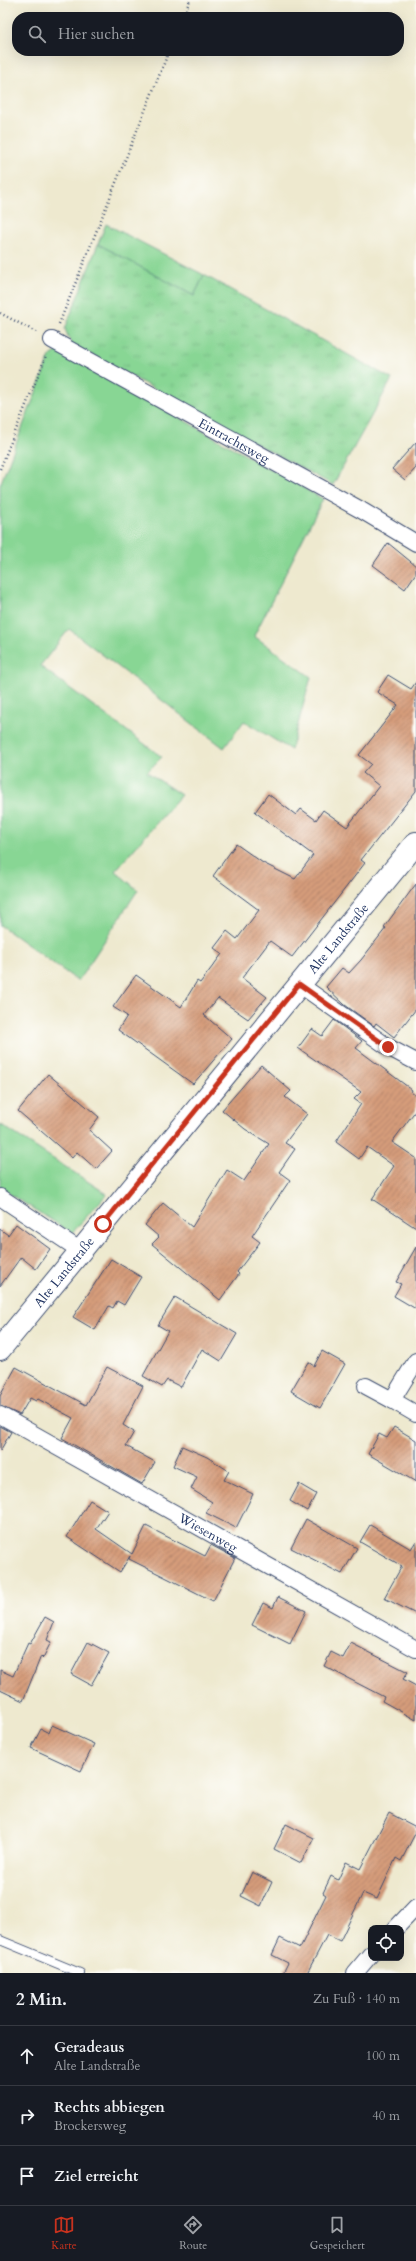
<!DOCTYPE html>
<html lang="de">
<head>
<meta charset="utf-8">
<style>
  body { margin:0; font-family:Cardo,serif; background:#20242c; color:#f1f3f6 }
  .controls { position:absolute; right:12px; bottom:12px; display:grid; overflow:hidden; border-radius:8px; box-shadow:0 4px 16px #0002 }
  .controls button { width:36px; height:36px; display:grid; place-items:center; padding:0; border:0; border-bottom:1px solid #363941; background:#171b24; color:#f1f3f6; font:20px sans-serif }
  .stop { position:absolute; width:12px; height:12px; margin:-9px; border:3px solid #c8321e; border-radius:50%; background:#fff }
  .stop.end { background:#c8321e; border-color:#fff; box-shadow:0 1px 4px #0008 }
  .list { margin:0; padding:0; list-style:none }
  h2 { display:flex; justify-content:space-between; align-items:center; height:52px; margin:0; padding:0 16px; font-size:17px }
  h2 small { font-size:13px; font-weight:400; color:#9ea1a6 }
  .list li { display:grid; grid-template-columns:26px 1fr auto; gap:12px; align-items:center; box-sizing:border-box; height:60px; padding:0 16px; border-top:1px solid #363941 }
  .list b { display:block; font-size:15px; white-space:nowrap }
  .list p { margin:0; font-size:13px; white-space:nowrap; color:#9ea1a6 }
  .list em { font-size:13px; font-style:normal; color:#9ea1a6 }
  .icon { flex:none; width:22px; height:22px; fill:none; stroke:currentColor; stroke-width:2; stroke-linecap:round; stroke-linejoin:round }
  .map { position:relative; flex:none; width:416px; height:1973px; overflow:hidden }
  .search { position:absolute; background:#171b24; box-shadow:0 4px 16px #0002; left:12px; right:12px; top:12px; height:44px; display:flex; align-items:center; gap:10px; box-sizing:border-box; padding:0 14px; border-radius:16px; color:#9ea1a6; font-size:15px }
  .sheet { height:232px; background:#171b24 }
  nav { display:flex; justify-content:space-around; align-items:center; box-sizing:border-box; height:56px; border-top:1px solid #363941; background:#171b24; font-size:11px; color:#9ea1a6 }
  nav a { display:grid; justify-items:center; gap:2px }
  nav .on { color:#c8321e }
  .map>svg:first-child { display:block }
</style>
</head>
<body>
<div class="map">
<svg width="416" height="1973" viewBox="0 0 416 1973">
  <defs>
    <pattern id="park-tufts" width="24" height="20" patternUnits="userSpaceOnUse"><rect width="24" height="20" fill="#88d694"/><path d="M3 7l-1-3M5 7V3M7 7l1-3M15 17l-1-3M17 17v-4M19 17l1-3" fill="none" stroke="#75b882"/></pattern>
    <pattern id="building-hatch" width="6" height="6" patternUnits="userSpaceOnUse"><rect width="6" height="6" fill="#d59c7a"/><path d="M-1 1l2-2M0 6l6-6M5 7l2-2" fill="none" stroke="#ac8067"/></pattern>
  </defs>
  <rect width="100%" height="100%" fill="#fdfcf7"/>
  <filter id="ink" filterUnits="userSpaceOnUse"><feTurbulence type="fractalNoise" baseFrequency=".025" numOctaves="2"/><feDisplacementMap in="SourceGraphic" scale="8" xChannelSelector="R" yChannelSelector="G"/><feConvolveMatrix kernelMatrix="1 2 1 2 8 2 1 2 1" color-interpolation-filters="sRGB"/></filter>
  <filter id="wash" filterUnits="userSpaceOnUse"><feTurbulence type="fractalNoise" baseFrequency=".012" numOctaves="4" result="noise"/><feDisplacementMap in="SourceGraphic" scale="16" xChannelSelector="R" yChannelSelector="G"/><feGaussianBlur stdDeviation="0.9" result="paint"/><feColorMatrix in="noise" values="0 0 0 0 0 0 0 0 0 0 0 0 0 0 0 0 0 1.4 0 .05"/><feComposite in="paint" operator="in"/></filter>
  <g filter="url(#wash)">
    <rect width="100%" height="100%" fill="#eee9cf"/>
    <path fill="#88d694" stroke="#528279" d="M 106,224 L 204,275 L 194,296 L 98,244 Z
      M 60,350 L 323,499 L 254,636 L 311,677 L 291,750 L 244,721 L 224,748 L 69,629 L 40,666 L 162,757 L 147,772 L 181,795 L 115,871 L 138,890 L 78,981 L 0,925 L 0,485 L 50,356 Z
      M 0,1124 L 107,1194 L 72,1233 L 0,1188 Z"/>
    <path fill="url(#park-tufts)" stroke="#528279" d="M 98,244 L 194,296 L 204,275 L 392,379 L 333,485 L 71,344 L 65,329 Z"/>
    <g id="blocks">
      <path fill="url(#building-hatch)" d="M 416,442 L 416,468 L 405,480 L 392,469 Z
        M 388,543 L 416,566 L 416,573 L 405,589 L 373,565 Z
        M 388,675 L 411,689 L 416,682 L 416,791 L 361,860 L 365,863 L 292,957 L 270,941 L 242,978 L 267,997 L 248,1019 L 218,998 L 204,1015 L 232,1039 L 193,1084 L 118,1030 L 127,1016 L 113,1007 L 136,975 L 181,1007 L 197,981 L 200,983 L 222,954 L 214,948 L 227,931 L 237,939 L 259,910 L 213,876 L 236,844 L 263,863 L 295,879 L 313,855 L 255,812 L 268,794 L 296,815 L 301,809 L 316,820 L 323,810 L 347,827 L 379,786 L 363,773 L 371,764 L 359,755 L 398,705 L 377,692 Z
        M 416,884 L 416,1009 L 394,1037 L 376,1023 L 374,1026 L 345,1005 L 326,987 L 342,968 L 349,973 L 361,960 L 386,928 L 384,927 Z
        M 334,1020 L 362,1041 L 356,1048 L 412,1090 L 411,1092 L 416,1096 L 416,1110 L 392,1142 L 416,1158 L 416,1228 L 372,1199 L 394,1166 L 367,1147 L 359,1159 L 336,1142 L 361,1104 L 354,1099 L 361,1092 L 298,1048 L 312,1029 L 322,1036 Z
        M 261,1065 L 291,1091 L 285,1097 L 307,1114 L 285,1143 L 295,1149 L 279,1172 L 290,1180 L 252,1236 L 260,1242 L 237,1272 L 239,1274 L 220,1300 L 152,1244 L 159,1237 L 145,1225 L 163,1203 L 192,1227 L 227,1170 L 244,1181 L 269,1144 L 245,1129 L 222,1110 Z
        M 48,1074 L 99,1117 L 89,1130 L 112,1151 L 96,1169 L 77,1152 L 72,1158 L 18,1111 Z
        M 16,1224 L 50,1249 L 36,1269 L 21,1257 L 0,1286 L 0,1229 L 8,1235 Z
        M 416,1247 L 416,1309 L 394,1296 L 401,1284 L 396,1282 Z
        M 111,1259 L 141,1277 L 124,1305 L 117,1301 L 113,1308 L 109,1306 L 95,1330 L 73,1317 Z
        M 175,1297 L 237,1334 L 221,1361 L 202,1349 L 181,1387 L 167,1380 L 162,1387 L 143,1376 L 168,1331 L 158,1325 Z
        M 322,1351 L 345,1364 L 320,1408 L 291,1391 L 308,1362 L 314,1366 Z
        M 16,1367 L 86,1405 L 107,1367 L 143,1386 L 123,1425 L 134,1432 L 126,1446 L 155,1462 L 142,1484 L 62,1438 L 73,1418 L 58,1410 L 38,1399 L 36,1401 L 30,1398 L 20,1415 L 0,1406 L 0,1396 Z
        M 0,1426 L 11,1432 L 0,1451 Z
        M 394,1427 L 416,1440 L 416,1482 L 368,1454 L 379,1434 L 387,1438 Z
        M 182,1446 L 207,1457 L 229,1471 L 224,1480 L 253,1494 L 236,1528 L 206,1513 L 212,1502 L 191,1489 L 197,1477 L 173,1466 Z
        M 299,1484 L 316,1494 L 307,1511 L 290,1501 Z
        M 90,1500 L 108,1511 L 96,1529 L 132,1554 L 146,1526 L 205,1556 L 211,1545 L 235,1558 L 213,1601 L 129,1559 L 130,1556 L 120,1572 L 67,1537 Z
        M 306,1519 L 357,1548 L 342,1574 L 291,1548 Z
        M 370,1525 L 411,1549 L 416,1541 L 416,1614 L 384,1598 L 402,1566 L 360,1542 Z
        M 278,1597 L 306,1611 L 290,1644 L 252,1625 L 263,1603 L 273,1608 Z
        M 45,1617 L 54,1622 L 47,1640 L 51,1642 L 43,1658 L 41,1656 L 23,1701 L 0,1690 L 0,1670 L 13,1676 L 28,1643 L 30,1644 Z
        M 88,1642 L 109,1653 L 91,1685 L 71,1674 Z
        M 351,1643 L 408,1672 L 403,1679 L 416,1686 L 416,1720 L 382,1701 L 384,1697 L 324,1666 L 331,1652 L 343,1658 Z
        M 52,1725 L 94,1744 L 81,1771 L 31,1748 L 41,1729 L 49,1733 Z
        M 389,1813 L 416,1827 L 416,1832 L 401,1861 L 396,1858 L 377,1899 L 363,1893 L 340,1941 L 327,1935 L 307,1973 L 283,1973 L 288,1963 L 272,1955 L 280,1938 L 300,1948 L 326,1895 L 323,1893 L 331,1876 L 338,1880 L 346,1862 L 360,1869 Z
        M 286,1824 L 314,1838 L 301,1863 L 274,1849 Z
        M 252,1872 L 272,1882 L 261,1906 L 241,1896 Z"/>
    </g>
  </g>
  <g filter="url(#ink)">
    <use href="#blocks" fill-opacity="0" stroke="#3b4b6f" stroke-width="1"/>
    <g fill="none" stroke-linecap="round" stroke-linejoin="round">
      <g stroke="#3b4b6f" stroke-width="10">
        <path id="lane" d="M 0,1940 L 80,1973"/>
      </g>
      <g stroke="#3b4b6f" stroke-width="18">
        <g id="street">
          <path id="s1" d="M 52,340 L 361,510 L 416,543"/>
          <path d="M 299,984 L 388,1047 L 416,1062"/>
          <path d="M 0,1197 L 81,1251"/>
          <path d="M 416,1361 L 392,1400 L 416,1414"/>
          <path d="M 366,1386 L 392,1400"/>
          <path id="s2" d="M 0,1415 L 416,1649"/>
          <path d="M 396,1928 L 416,1907"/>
          <path d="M 355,1973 L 371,1954"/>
        </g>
      </g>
      <g stroke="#3b4b6f" stroke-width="24">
        <g id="secondary">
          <path id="s3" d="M 0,1349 L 416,843"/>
        </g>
      </g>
      <path stroke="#3b4b6f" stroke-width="2.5" stroke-dasharray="1 3" stroke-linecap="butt" d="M 183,17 L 190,0
        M 0,313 L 36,332
        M 59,324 L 169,51
        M 0,469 L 46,356"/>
      <use href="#lane" stroke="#fff" stroke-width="8"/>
      <use href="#street" stroke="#fff" stroke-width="16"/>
      <use href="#secondary" stroke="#fff" stroke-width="22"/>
    </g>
  </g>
  <g fill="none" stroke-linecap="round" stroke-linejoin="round" filter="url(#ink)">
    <path stroke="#c8321e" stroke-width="5" d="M 103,1224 L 299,984 L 388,1047"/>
  </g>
  <g text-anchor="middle" stroke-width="3" stroke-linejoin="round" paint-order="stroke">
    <g font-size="13" fill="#1b2f5e" stroke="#fdfcf7">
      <text dy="5" stroke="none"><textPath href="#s1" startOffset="208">Eintrachtsweg</textPath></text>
      <text dy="5" stroke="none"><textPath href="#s3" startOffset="532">Alte Landstraße</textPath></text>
      <text dy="5" stroke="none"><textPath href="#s3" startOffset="100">Alte Landstraße</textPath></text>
      <text dy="5" stroke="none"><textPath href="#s2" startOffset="239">Wiesenweg</textPath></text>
    </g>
  </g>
</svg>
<div class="controls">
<button><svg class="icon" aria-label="locate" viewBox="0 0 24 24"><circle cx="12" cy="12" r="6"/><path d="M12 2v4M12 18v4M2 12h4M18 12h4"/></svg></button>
</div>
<div class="stop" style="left:103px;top:1224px"></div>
<div class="stop end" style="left:388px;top:1047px"></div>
<div class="search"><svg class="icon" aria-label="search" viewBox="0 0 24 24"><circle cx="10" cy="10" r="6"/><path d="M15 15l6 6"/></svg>Hier suchen</div>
</div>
<section class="sheet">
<h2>2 Min.<small>Zu Fuß · 140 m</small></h2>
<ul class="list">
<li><svg class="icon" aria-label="ahead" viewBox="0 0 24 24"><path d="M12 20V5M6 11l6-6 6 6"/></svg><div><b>Geradeaus</b><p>Alte Landstraße</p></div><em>100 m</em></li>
<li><svg class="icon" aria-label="right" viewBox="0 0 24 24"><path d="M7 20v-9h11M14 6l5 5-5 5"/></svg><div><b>Rechts abbiegen</b><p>Brockersweg</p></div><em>40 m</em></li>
<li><svg class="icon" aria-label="arrive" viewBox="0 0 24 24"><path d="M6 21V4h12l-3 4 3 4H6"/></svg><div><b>Ziel erreicht</b></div></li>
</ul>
</section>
<nav>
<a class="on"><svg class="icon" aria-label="map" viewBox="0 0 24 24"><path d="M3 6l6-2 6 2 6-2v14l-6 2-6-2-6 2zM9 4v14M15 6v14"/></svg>Karte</a>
<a><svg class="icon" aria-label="directions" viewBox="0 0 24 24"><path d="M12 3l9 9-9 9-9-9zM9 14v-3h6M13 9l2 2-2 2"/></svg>Route</a>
<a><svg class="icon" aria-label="saved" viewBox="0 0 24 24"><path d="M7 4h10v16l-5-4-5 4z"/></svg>Gespeichert</a>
</nav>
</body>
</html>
